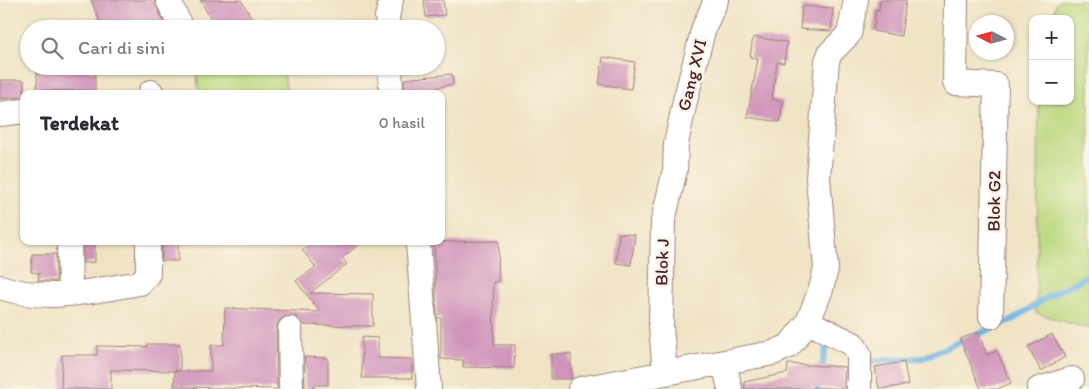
<!DOCTYPE html>
<html lang="id">
<head>
<meta charset="utf-8">
<style>
  body { margin:0; font-family:Itim,sans-serif; background:#f2f2f3; color:#2b2b33 }
  .controls { position:absolute; right:15px; top:15px; display:grid; overflow:hidden; border-radius:10px; box-shadow:0 1px 4px #0004 }
  .controls button { width:45px; height:45px; display:grid; place-items:center; padding:0; border:0; border-bottom:1px solid #e1e1e2; background:#fff; color:#2b2b33; font:25px sans-serif }
  .compass { position:absolute; left:969px; top:15px; width:45px; height:45px; border-radius:50%; background:#fff; box-shadow:0 1px 4px #0004; rotate:276deg }
  .list { margin:0; padding:0; list-style:none }
  h2 { display:flex; justify-content:space-between; align-items:center; height:65px; margin:0; padding:0 20px; font-size:21px }
  h2 small { font-size:16px; font-weight:400; color:#7c7c81 }
  .icon { flex:none; width:28px; height:28px; fill:none; stroke:currentColor; stroke-width:2; stroke-linecap:round; stroke-linejoin:round }
  .map { position:relative; flex:none; width:1089px; height:389px; overflow:hidden }
  .search { position:absolute; background:#fff; box-shadow:0 1px 4px #0004; left:20px; top:20px; width:425px; height:55px; display:flex; align-items:center; gap:12px; box-sizing:border-box; padding:0 18px; border-radius:28px; color:#7c7c81; font-size:19px }
  .panel { position:absolute; background:#fff; box-shadow:0 1px 4px #0004; left:20px; top:90px; width:425px; height:155px; border-radius:10px }
  .map>svg:first-child { display:block }
</style>
</head>
<body>
<div class="map">
<svg width="1089" height="389" viewBox="0 0 1089 389">
  <rect width="100%" height="100%" fill="#fcf5e5"/>
  <filter id="ink" filterUnits="userSpaceOnUse"><feTurbulence type="fractalNoise" baseFrequency=".02" numOctaves="2"/><feDisplacementMap in="SourceGraphic" scale="10" xChannelSelector="R" yChannelSelector="G"/><feConvolveMatrix kernelMatrix="1 2 1 2 8 2 1 2 1" color-interpolation-filters="sRGB"/></filter>
  <filter id="wash" filterUnits="userSpaceOnUse"><feTurbulence type="fractalNoise" baseFrequency=".0096" numOctaves="4" result="noise"/><feDisplacementMap in="SourceGraphic" scale="20" xChannelSelector="R" yChannelSelector="G"/><feGaussianBlur stdDeviation="1.12" result="paint"/><feColorMatrix in="noise" values="0 0 0 0 0 0 0 0 0 0 0 0 0 0 0 0 0 1.4 0 .05"/><feComposite in="paint" operator="in"/></filter>
  <g filter="url(#wash)">
    <rect width="100%" height="100%" fill="#efe3c4"/>
    <path fill="#bad87e" stroke="#827c54" d="M 1060,0 L 1089,0 L 1089,329 L 1036,313 L 1039,101 L 1070,101 L 1070,19 L 1053,19 L 1056,3 Z
      M 196,66 L 283,66 L 287,94 L 199,94 Z"/>
    <g fill="none" stroke-linecap="round" stroke-linejoin="round">
      <path stroke="#6cb3e3" stroke-width="6" d="M 864,361 L 922,358 L 1014,319 L 1049,296 L 1089,275
        M 817,389 L 827,343 L 833,340"/>
    </g>
    <g id="blocks">
      <path fill="#d094bb" d="M 91,0 L 154,0 L 164,23 L 150,29 L 103,29 Z
        M 200,0 L 241,0 L 254,22 L 243,29 L 217,29 Z
        M 424,0 L 443,0 L 445,15 L 426,17 Z
        M 880,0 L 906,0 L 901,36 L 873,31 L 876,9 L 879,10 Z
        M 802,6 L 833,8 L 831,31 L 800,29 Z
        M 753,37 L 787,42 L 784,63 L 777,62 L 772,99 L 783,101 L 780,122 L 747,117 L 758,59 L 750,57 Z
        M 603,57 L 635,62 L 631,89 L 599,84 Z
        M 37,69 L 95,70 L 95,91 L 37,90 Z
        M 452,74 L 453,84 L 405,94 L 404,79 Z
        M 0,80 L 24,80 L 24,97 L 0,99 Z
        M 619,233 L 635,235 L 631,265 L 616,263 Z
        M 162,241 L 178,241 L 178,261 L 162,261 Z
        M 313,241 L 363,241 L 342,258 L 347,264 L 310,293 L 373,294 L 373,326 L 303,325 L 296,317 L 283,317 L 278,322 L 276,329 L 277,389 L 174,387 L 175,371 L 211,371 L 211,345 L 224,345 L 225,308 L 320,312 L 296,281 L 316,267 L 302,250 Z
        M 499,241 L 498,282 L 493,282 L 494,345 L 515,345 L 514,368 L 463,367 L 463,360 L 441,359 L 441,318 L 437,318 L 434,242 Z
        M 95,244 L 95,262 L 83,263 L 83,245 Z
        M 32,254 L 56,254 L 56,281 L 38,281 L 39,273 L 31,272 Z
        M 978,332 L 987,355 L 997,351 L 1011,383 L 997,389 L 981,389 L 960,339 Z
        M 1052,334 L 1065,357 L 1041,371 L 1028,347 Z
        M 362,337 L 378,338 L 378,358 L 412,359 L 412,378 L 362,378 Z
        M 147,344 L 180,344 L 180,371 L 111,370 L 111,389 L 61,389 L 62,355 L 97,355 L 97,346 L 147,347 Z
        M 551,354 L 571,354 L 571,379 L 551,379 Z
        M 304,357 L 328,358 L 328,385 L 314,385 L 314,389 L 305,389 Z
        M 904,362 L 908,385 L 879,389 L 875,367 Z
        M 788,364 L 845,367 L 844,389 L 813,387 L 813,389 L 745,389 L 744,382 L 787,373 Z"/>
    </g>
  </g>
  <g filter="url(#ink)">
    <use href="#blocks" fill-opacity="0" stroke="#9c8178" stroke-width="1"/>
    <g fill="none" stroke-linecap="round" stroke-linejoin="round">
      <g stroke="#9c8178" stroke-width="26">
        <path id="minor" d="M 168,0 L 178,21
          M 956,0 L 955,83 L 996,85 L 991,316
          M 388,29 L 387,17 L 391,0
          M 390,66 L 391,94
          M 151,94 L 151,92
          M 0,114 L 24,111
          M 69,241 L 70,294
          M 418,241 L 429,389
          M 0,287 C 49,303 90,291 140,283 L 148,274 L 148,241
          M 808,322 L 853,344 L 859,354 L 859,389
          M 290,329 L 291,389
          M 724,363 L 730,389
          M 665,373 L 661,326 L 663,221 L 675,170 L 676,144 L 685,101 L 704,27 L 716,0
          M 580,389 L 773,353 L 789,346 L 808,322 L 821,289 L 826,269 L 818,178 L 827,61 L 830,53 L 849,34 L 856,0
          M 1039,389 L 1072,379"/>
      </g>
      <use href="#minor" stroke="#fff" stroke-width="24"/>
    </g>
  </g>
  <g text-anchor="middle" stroke-width="5" stroke-linejoin="round" paint-order="stroke">
    <g font-size="18" fill="#4a1f2b" stroke="#fcf5e5">
      <text transform="translate(692 75) rotate(-76)" y="6">Gang XVI</text>
      <text transform="translate(994 201) rotate(-89)" y="6">Blok G2</text>
      <text transform="translate(662 262) rotate(-88)" y="6">Blok J</text>
    </g>
  </g>
</svg>
<div class="controls">
<button>+</button>
<button>−</button>
</div>
<svg class="compass" viewBox="-18 -18 36 36"><path d="M0-13l5 13h-10z" fill="#e53935"/><path d="M0 13l5-13h-10z" fill="#7c7c81"/></svg>
<div class="search"><svg class="icon" aria-label="search" viewBox="0 0 24 24"><circle cx="10" cy="10" r="6"/><path d="M15 15l6 6"/></svg>Cari di sini</div>
<section class="panel">
<h2>Terdekat<small>0 hasil</small></h2>
<ul class="list">
</ul>
</section>
</div>
</body>
</html>
